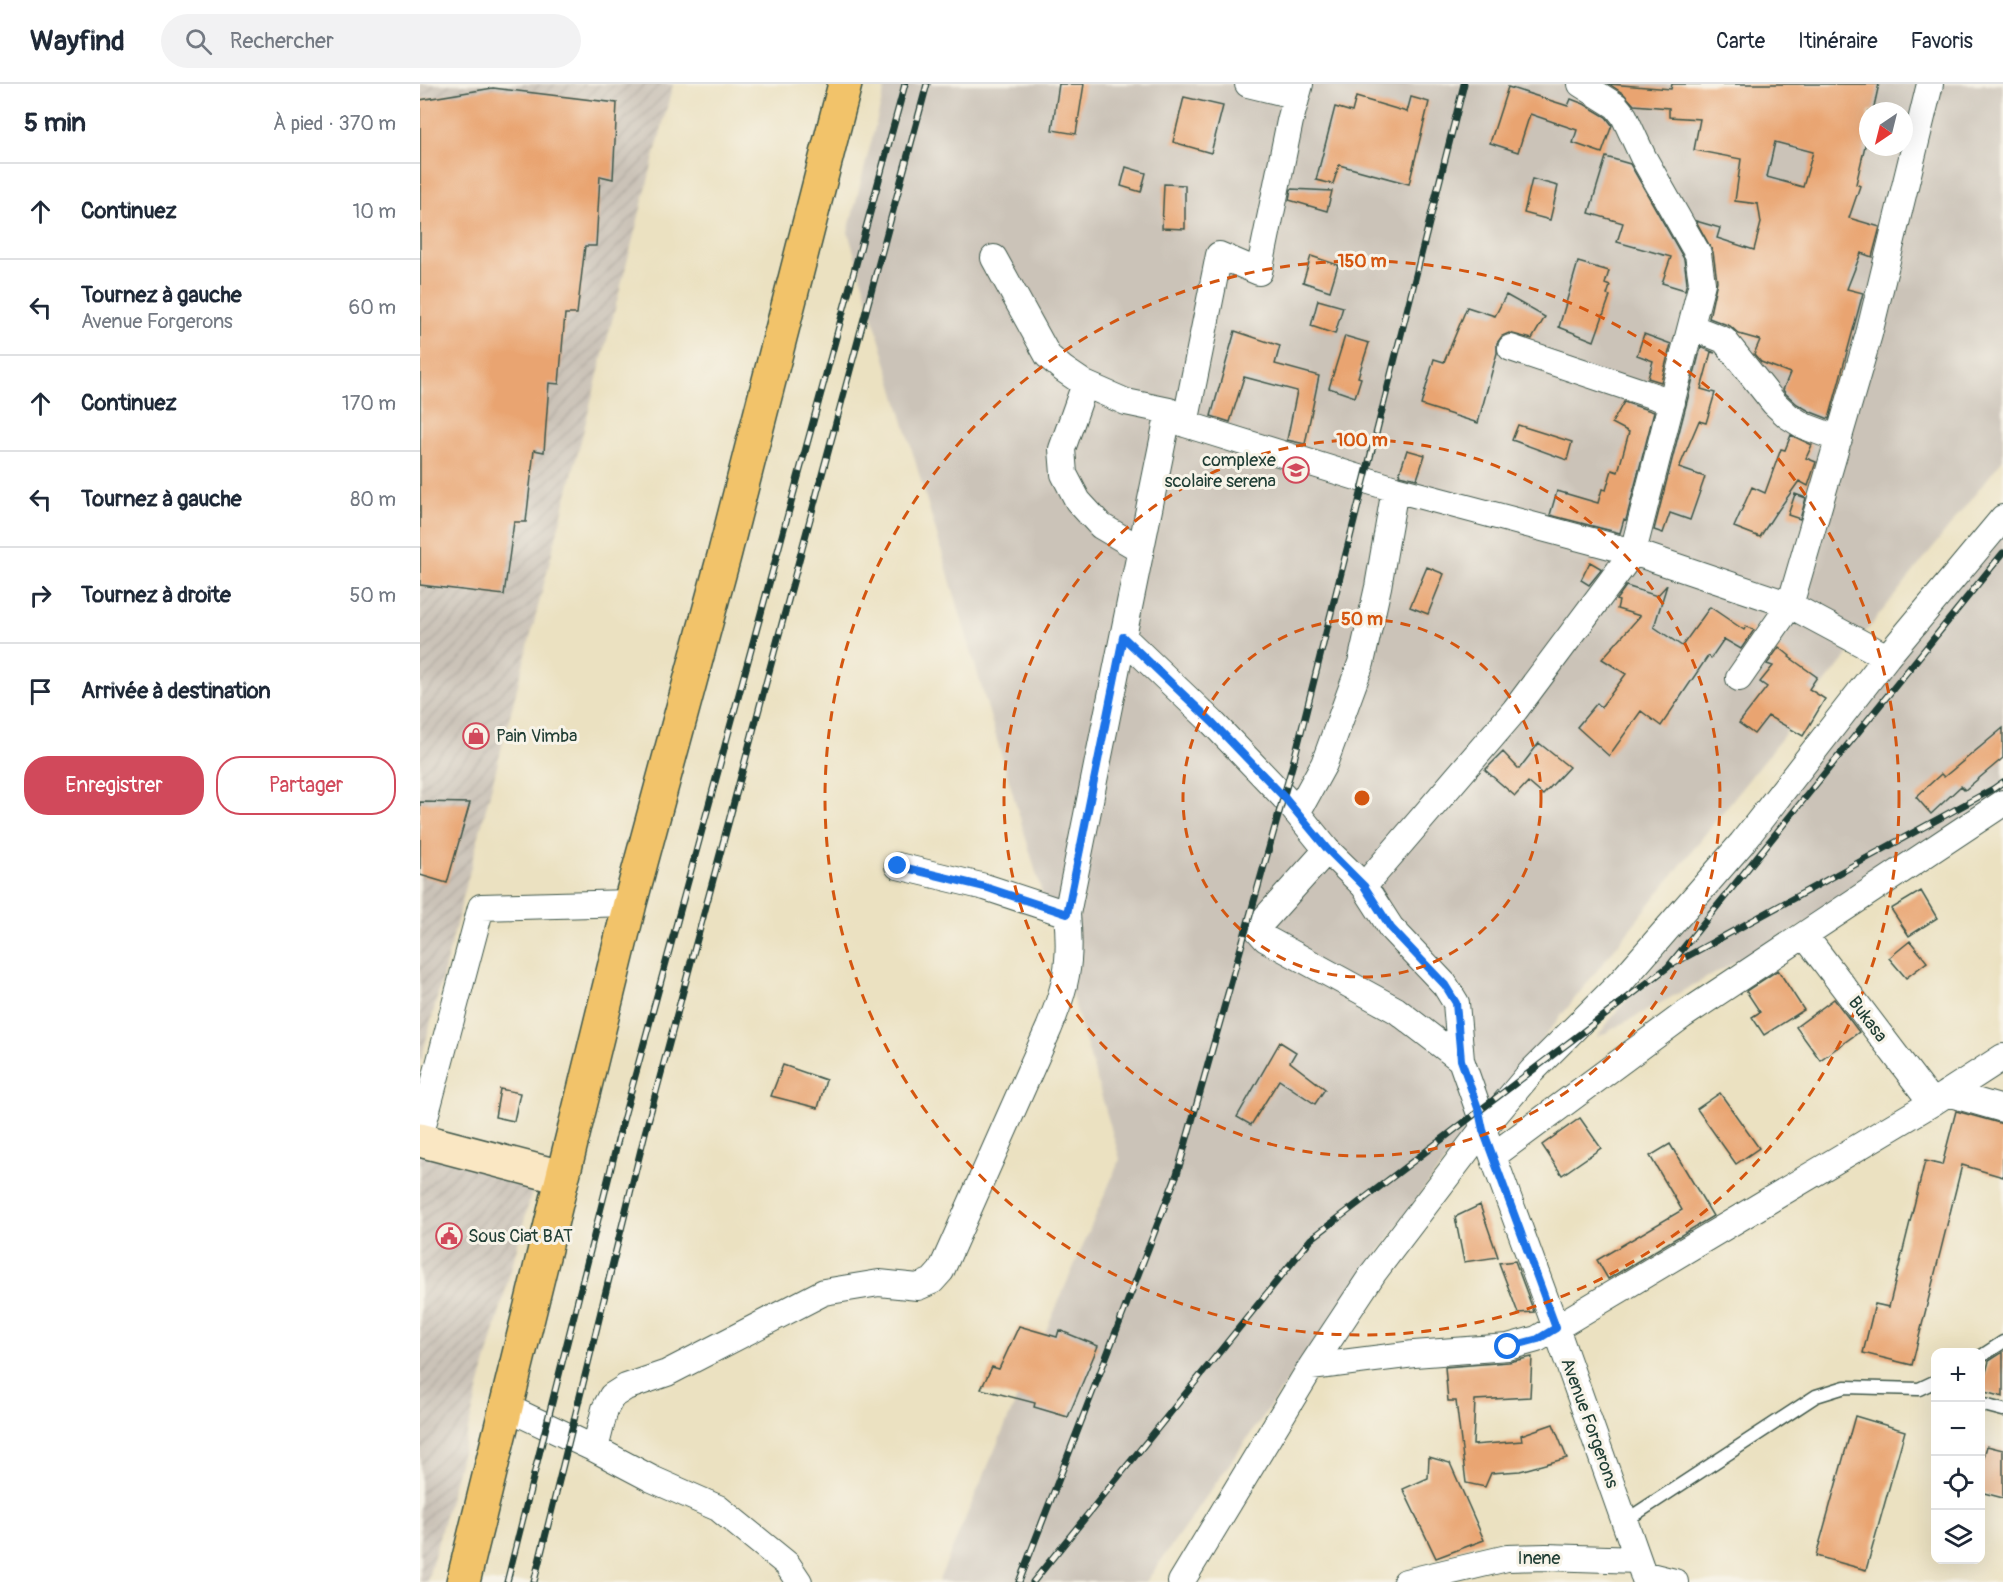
<!DOCTYPE html>
<html lang="fr">
<head>
<meta charset="utf-8">
<style>
  body { margin:0; font-family:Pangolin,sans-serif; background:#f2f2f3; color:#1f2937 }
  .controls { position:absolute; right:18px; bottom:18px; display:grid; overflow:hidden; border-radius:12px; box-shadow:0 6px 24px #0002 }
  .controls button { width:54px; height:54px; display:grid; place-items:center; padding:0; border:0; border-bottom:2px solid #e0e1e3; background:#fff; color:#1f2937; font:30px sans-serif }
  .compass { position:absolute; left:1439px; top:18px; width:54px; height:54px; border-radius:50%; background:#fff; box-shadow:0 6px 24px #0002; rotate:215deg }
  .stop { position:absolute; width:18px; height:18px; margin:-14px; border:4px solid #1a73e8; border-radius:50%; background:#fff }
  .stop.end { background:#1a73e8; border-color:#fff; box-shadow:0 2px 6px #0008 }
  .list { margin:0; padding:0; list-style:none }
  h2 { display:flex; justify-content:space-between; align-items:center; height:78px; margin:0; padding:0 24px; font-size:26px }
  h2 small { font-size:20px; font-weight:400; color:#747a83 }
  .list li { display:grid; grid-template-columns:39px 1fr auto; gap:18px; align-items:center; box-sizing:border-box; height:96px; padding:0 24px; border-top:2px solid #e0e1e3 }
  .list b { display:block; font-size:22px; white-space:nowrap }
  .list p { margin:0; font-size:20px; white-space:nowrap; color:#747a83 }
  .list em { font-size:20px; font-style:normal; color:#747a83 }
  .actions { display:flex; gap:12px; padding:18px 24px }
  .actions a { flex:1; padding:14px 0; border:2px solid #d1495b; border-radius:24px; text-align:center; font-size:21px; color:#d1495b }
  .actions .main { background:#d1495b; color:#fff }
  .icon { flex:none; width:33px; height:33px; fill:none; stroke:currentColor; stroke-width:2; stroke-linecap:round; stroke-linejoin:round }
  .map { position:relative; flex:none; width:1583px; height:1498px; overflow:hidden }
  header { display:flex; align-items:center; gap:36px; box-sizing:border-box; height:84px; padding:0 30px; background:#fff; border-bottom:2px solid #e0e1e3 }
  header strong { font-size:28px }
  nav { display:flex; gap:33px; margin-inline-start:auto; font-size:21px }
  .search { width:420px; height:54px; background:#f2f2f3; display:flex; align-items:center; gap:15px; box-sizing:border-box; padding:0 21px; border-radius:33px; color:#747a83; font-size:22px }
  main { display:flex }
  aside { flex:1; background:#fff }
  .map>svg:first-child { display:block }
</style>
</head>
<body>
<header>
<strong>Wayfind</strong>
<div class="search"><svg class="icon" aria-label="search" viewBox="0 0 24 24"><circle cx="10" cy="10" r="6"/><path d="M15 15l6 6"/></svg>Rechercher</div>
<nav><a>Carte</a><a>Itinéraire</a><a>Favoris</a></nav>
</header>
<main>
<aside>
<h2>5 min<small>À pied · 370 m</small></h2>
<ul class="list">
<li><svg class="icon" aria-label="ahead" viewBox="0 0 24 24"><path d="M12 20V5M6 11l6-6 6 6"/></svg><div><b>Continuez</b></div><em>10 m</em></li>
<li><svg class="icon" aria-label="left" viewBox="0 0 24 24"><path d="M17 20v-9H6M10 6l-5 5 5 5"/></svg><div><b>Tournez à gauche</b><p>Avenue Forgerons</p></div><em>60 m</em></li>
<li><svg class="icon" aria-label="ahead" viewBox="0 0 24 24"><path d="M12 20V5M6 11l6-6 6 6"/></svg><div><b>Continuez</b></div><em>170 m</em></li>
<li><svg class="icon" aria-label="left" viewBox="0 0 24 24"><path d="M17 20v-9H6M10 6l-5 5 5 5"/></svg><div><b>Tournez à gauche</b></div><em>80 m</em></li>
<li><svg class="icon" aria-label="right" viewBox="0 0 24 24"><path d="M7 20v-9h11M14 6l5 5-5 5"/></svg><div><b>Tournez à droite</b></div><em>50 m</em></li>
<li><svg class="icon" aria-label="arrive" viewBox="0 0 24 24"><path d="M6 21V4h12l-3 4 3 4H6"/></svg><div><b>Arrivée à destination</b></div></li>
</ul>
<div class="actions"><a class="main">Enregistrer</a><a>Partager</a></div>
</aside>
<div class="map">
<svg width="1583" height="1498" viewBox="0 0 1583 1498">
  <defs>
    <pattern id="industrial-furrows" width="10" height="10" patternUnits="userSpaceOnUse" patternTransform="scale(1.5)"><rect width="10" height="10" fill="#cbc3b8"/><path d="M-1 1l2-2M0 10L10 0M9 11l2-2" fill="none" stroke="#aea89f"/></pattern>
  </defs>
  <rect width="100%" height="100%" fill="#f7f3e8"/>
  <filter id="ink" filterUnits="userSpaceOnUse"><feTurbulence type="fractalNoise" baseFrequency=".0167" numOctaves="2"/><feDisplacementMap in="SourceGraphic" scale="12" xChannelSelector="R" yChannelSelector="G"/><feConvolveMatrix kernelMatrix="1 2 1 2 8 2 1 2 1" color-interpolation-filters="sRGB"/></filter>
  <filter id="wash" filterUnits="userSpaceOnUse"><feTurbulence type="fractalNoise" baseFrequency=".008" numOctaves="4" result="noise"/><feDisplacementMap in="SourceGraphic" scale="24" xChannelSelector="R" yChannelSelector="G"/><feGaussianBlur stdDeviation="1.35" result="paint"/><feColorMatrix in="noise" values="0 0 0 0 0 0 0 0 0 0 0 0 0 0 0 0 0 1.4 0 .05"/><feComposite in="paint" operator="in"/></filter>
  <g filter="url(#wash)">
    <rect width="100%" height="100%" fill="#ebe1c1"/>
    <path fill="url(#industrial-furrows)" d="M 0,0 L 253,0 L 0,980 Z
      M 0,1055 L 118,1085 L 7,1498 L 0,1498 Z"/>
    <path fill="#cbc3b8" fill-rule="evenodd" d="M 466,0 L 1583,0 L 1583,375 L 1006,1102 L 726,1498 L 518,1498 L 700,1075 L 428,148 ZM 1448,27 L 1484,27 L 1484,63 L 1448,63 Z
      M 1583,436 L 1583,733 L 1176,954 Z"/>
    <g id="blocks">
      <path fill="#e9a471" fill-rule="evenodd" d="M 639,0 L 664,0 L 656,50 L 632,46 Z
        M 1189,0 L 1251,5 L 1252,0 L 1459,0 L 1453,27 L 1448,27 L 1448,49 L 1436,100 L 1440,102 L 1429,134 L 1460,143 L 1452,173 L 1441,169 L 1427,205 L 1443,209 L 1409,335 L 1391,328 L 1377,320 L 1365,309 L 1363,306 L 1370,289 L 1341,278 L 1334,270 L 1340,256 L 1319,250 L 1310,242 L 1289,234 L 1297,197 L 1293,168 L 1276,137 L 1300,144 L 1297,154 L 1334,166 L 1341,139 L 1338,120 L 1315,117 L 1321,75 L 1274,66 L 1280,35 L 1249,33 L 1249,24 L 1214,21 L 1204,10 ZM 1355,58 L 1393,68 L 1383,103 L 1347,93 Z
        M 1088,3 L 1148,22 L 1151,15 L 1164,20 L 1186,33 L 1192,41 L 1182,69 L 1153,59 L 1157,46 L 1110,30 L 1098,68 L 1070,59 Z
        M 73,4 L 197,19 L 193,95 L 180,92 L 176,162 L 165,162 L 157,230 L 145,230 L 139,300 L 129,299 L 124,368 L 114,366 L 106,438 L 94,438 L 84,511 L 0,501 L 0,16 Z
        M 764,13 L 803,22 L 791,69 L 753,58 Z
        M 936,13 L 987,28 L 991,13 L 1009,18 L 989,100 L 919,81 L 913,100 L 896,96 L 915,23 L 932,28 Z
        M 1186,73 L 1210,80 L 1264,175 L 1267,198 L 1265,206 L 1242,199 L 1251,173 L 1197,158 L 1203,139 L 1169,129 Z
        M 706,83 L 726,89 L 721,108 L 701,102 Z
        M 1112,95 L 1138,102 L 1130,136 L 1104,129 Z
        M 744,100 L 765,101 L 765,145 L 742,144 Z
        M 871,105 L 912,107 L 907,127 L 869,116 Z
        M 891,172 L 918,181 L 910,207 L 883,198 Z
        M 1158,178 L 1189,187 L 1185,200 L 1190,202 L 1187,211 L 1190,212 L 1174,257 L 1139,243 Z
        M 1086,211 L 1125,233 L 1112,255 L 1089,249 L 1082,252 L 1077,259 L 1077,269 L 1058,339 L 1001,321 L 1014,275 L 1024,278 L 1047,223 L 1075,232 Z
        M 898,216 L 923,223 L 915,250 L 891,242 Z
        M 815,247 L 860,262 L 855,280 L 899,292 L 885,360 L 867,356 L 877,307 L 824,293 L 810,338 L 791,332 Z
        M 1224,250 L 1251,260 L 1241,298 L 1228,294 L 1233,277 L 1217,271 Z
        M 925,252 L 949,259 L 938,293 L 941,294 L 935,313 L 909,304 Z
        M 1281,263 L 1295,269 L 1291,268 L 1281,305 L 1295,309 L 1286,339 L 1279,337 L 1259,384 L 1285,393 L 1270,436 L 1250,429 L 1243,449 L 1234,446 Z
        M 1204,318 L 1234,328 L 1206,436 L 1204,435 L 1200,449 L 1130,431 L 1137,407 L 1178,419 L 1182,405 L 1186,406 L 1192,386 L 1198,388 L 1209,348 L 1192,339 Z
        M 1098,341 L 1152,358 L 1147,376 L 1092,356 Z
        M 1371,351 L 1392,361 L 1386,374 L 1396,378 L 1388,402 L 1379,397 L 1357,428 L 1356,428 L 1340,453 L 1314,443 L 1332,403 L 1345,409 L 1361,365 L 1365,366 Z
        M 987,366 L 1005,371 L 997,395 L 979,391 Z
        M 1375,410 L 1386,414 L 1380,435 L 1368,431 Z
        M 1170,478 L 1182,485 L 1169,501 L 1161,496 Z
        M 1007,483 L 1024,490 L 1008,530 L 990,523 Z
        M 1247,501 L 1234,543 L 1262,562 L 1290,523 L 1324,546 L 1326,542 L 1334,546 L 1321,565 L 1304,555 L 1291,574 L 1288,572 L 1241,642 L 1221,627 L 1189,672 L 1157,643 L 1177,619 L 1181,623 L 1206,590 L 1182,575 L 1220,532 L 1197,525 L 1199,517 L 1196,516 L 1206,502 L 1237,512 Z
        M 1359,563 L 1370,572 L 1369,573 L 1397,593 L 1389,605 L 1405,615 L 1383,652 L 1348,632 L 1334,650 L 1319,639 L 1347,603 L 1340,598 L 1353,582 L 1347,580 Z
        M 1583,644 L 1583,674 L 1545,706 L 1541,702 L 1511,730 L 1496,713 L 1521,690 L 1524,693 Z
        M 1119,659 L 1149,683 L 1123,711 L 1108,698 L 1095,712 L 1065,686 L 1083,668 L 1099,685 Z
        M 0,718 L 50,719 L 27,799 L 0,791 Z
        M 1501,807 L 1517,834 L 1489,852 L 1471,825 Z
        M 1490,857 L 1507,878 L 1486,894 L 1469,874 Z
        M 1358,886 L 1384,926 L 1344,951 L 1332,933 L 1340,928 L 1326,907 Z
        M 1414,915 L 1439,948 L 1400,976 L 1376,943 Z
        M 860,958 L 876,968 L 870,978 L 905,1005 L 895,1020 L 859,996 L 831,1041 L 817,1033 Z
        M 363,981 L 406,996 L 398,1024 L 351,1012 Z
        M 80,1005 L 100,1009 L 94,1037 L 75,1033 Z
        M 1300,1009 L 1339,1064 L 1316,1080 L 1277,1025 Z
        M 1536,1027 L 1583,1040 L 1583,1093 L 1542,1081 L 1492,1281 L 1443,1269 L 1455,1220 L 1469,1223 L 1505,1077 L 1522,1081 Z
        M 1160,1034 L 1181,1064 L 1142,1091 L 1122,1061 Z
        M 1250,1060 L 1293,1132 L 1188,1195 L 1177,1176 L 1262,1126 L 1230,1072 Z
        M 1060,1121 L 1078,1173 L 1044,1178 L 1035,1133 Z
        M 1095,1177 L 1114,1228 L 1098,1229 L 1079,1179 Z
        M 599,1242 L 637,1253 L 639,1246 L 678,1262 L 648,1333 L 614,1323 L 615,1319 L 561,1305 L 572,1283 L 579,1285 Z
        M 1583,1268 L 1583,1313 L 1561,1307 L 1569,1277 Z
        M 1112,1273 L 1110,1313 L 1055,1316 L 1053,1361 L 1102,1357 L 1101,1351 L 1133,1340 L 1147,1374 L 1100,1387 L 1071,1389 L 1065,1403 L 1046,1399 L 1036,1317 L 1028,1317 L 1025,1283 L 1089,1278 Z
        M 1435,1332 L 1485,1347 L 1446,1486 L 1396,1472 Z
        M 1567,1362 L 1583,1366 L 1583,1414 L 1560,1408 L 1560,1387 Z
        M 1009,1373 L 1030,1379 L 1064,1456 L 1016,1474 L 983,1405 L 1008,1394 Z"/>
    </g>
  </g>
  <g filter="url(#ink)">
    <use href="#blocks" fill-opacity="0" stroke="#3e5649" stroke-width="1.5"/>
    <g fill="none" stroke-linecap="round" stroke-linejoin="round">
      <g stroke="#3e5649" stroke-width="15">
        <path id="lane" d="M 1560,1273 L 1583,1258
          M 1560,1320 L 1583,1326
          M 1205,1437 L 1396,1312 L 1425,1303 L 1499,1305 L 1516,1297"/>
      </g>
      <g stroke="#3e5649" stroke-width="28">
        <path id="street" d="M 828,0 L 877,12
          M 1161,0 L 1196,22 L 1204,32 L 1223,73 L 1278,170 L 1282,199 L 1213,468 L 1095,626 L 944,802 L 971,844 L 1025,901 L 1036,919 L 1041,976 L 1059,1027 L 1063,1045 L 1136,1244 L 1226,1498
          M 574,174 L 628,272 L 643,285 L 665,300 L 706,318 L 749,327 L 765,340 L 975,405 L 1213,468 L 1370,521 L 1467,573
          M 1271,243 L 1304,256 L 1354,319 L 1368,332 L 1384,342 L 1419,355
          M 1091,264 L 1252,318
          M 665,300 L 642,365 L 644,390 L 658,417 L 681,442 L 720,465
          M 749,327 L 703,553 L 792,638 L 864,713 L 907,766 L 944,802
          M 765,340 L 799,171 L 839,188 L 870,37 L 880,0
          M 1319,594 L 1370,521 L 1449,250 L 1510,0
          M 877,729 L 904,680 L 941,579 L 958,503 L 975,405
          M 907,766 L 841,839 L 838,846 L 846,855 L 976,926 L 1041,976
          M 478,782 L 565,803 L 647,830 L 703,553
          M 1385,852 L 1512,1019
          M 1527,1009 L 1583,1025
          M 0,1052 L 61,823 L 210,819
          M 1073,1072 L 1262,932 L 1583,719
          M 891,1283 L 994,1270 L 1088,1263 L 1117,1255 L 1512,1019 L 1583,973
          M 86,1323 L 175,1365 L 232,1395 L 298,1424 L 367,1480 L 379,1498
          M 175,1365 L 185,1325 L 192,1312 L 206,1303 L 247,1289 L 404,1208 L 459,1199 L 498,1203 L 512,1197 L 521,1187 L 629,944 C 636,927 643,909 646,891 C 650,871 649,850 647,830
          M 1223,1490 L 1255,1498
          M 761,1498 L 891,1283 L 954,1188 L 1063,1045 L 1112,987 L 1199,900 L 1322,759 L 1467,573 L 1583,434
          M 986,1498 L 1087,1474 L 1126,1473 L 1218,1476"/>
      </g>
      <g stroke="#3e5649" stroke-width="36">
        <path id="secondary" d="M 0,1056 L 141,1093"/>
      </g>
      <g stroke="#3e5649" stroke-width="36">
        <path id="primary" d="M 43,1498 L 210,819 L 304,472 L 425,0"/>
      </g>
      <use href="#lane" stroke="#fff" stroke-width="12"/>
      <use href="#street" stroke="#fff" stroke-width="26"/>
      <use href="#secondary" stroke="#fae7c3" stroke-width="33"/>
      <use href="#primary" stroke="#f2c36a" stroke-width="33"/>
      <g stroke="#1f3d34" stroke-width="7">
        <path id="rail" d="M 1253,880 L 1573,705 L 1583,698
          M 87,1498 L 202,1040 L 485,0
          M 114,1498 L 225,1049 L 507,0
          M 599,1498 L 757,1090 L 875,672 L 1044,0
          M 613,1498 L 891,1155 L 1248,883 L 1583,469"/>
      </g>
      <use href="#rail" stroke="#f7f3e8" stroke-width="4.5" stroke-dasharray="14" stroke-linecap="butt"/>
    </g>
  </g>
  <g fill="none" stroke-linecap="round" stroke-linejoin="round" filter="url(#ink)">
    <path stroke="#1a73e8" stroke-width="8" d="M 478,782 L 565,803 L 647,830 L 703,553 L 792,638 L 864,713 L 908,766 L 944,802 L 971,844 L 1025,901 L 1036,919 L 1041,976 L 1059,1027 L 1063,1046 L 1136,1244 L 1118,1255 L 1088,1263"/>
  </g>
  <g fill="none" stroke="#d45610" stroke-width="3" stroke-dasharray="10 8">
    <circle cx="942" cy="714" r="179"/>
    <circle cx="942" cy="714" r="358"/>
    <circle cx="942" cy="714" r="537"/>
  </g>
  <defs>
    <g id="school-ring" transform="scale(1.35)"><circle r="9.5" fill="#f7f3e8" stroke="#d1495b" stroke-width="1.5"/><path d="M0-5L7-2L0 1L-7-2ZM-4 1L0 2.5L4 1V4Q0 6-4 4Z" fill="#d1495b"/></g>
    <g id="shop-ring" transform="scale(1.35)"><circle r="9.5" fill="#f7f3e8" stroke="#d1495b" stroke-width="1.5"/><path d="M-5-2.5h2.3a2.7 3.5 0 0 1 5.4 0H5L5.5 6h-11ZM-1.5-2.5h3a1.5 2.3 0 0 0-3 0Z" fill="#d1495b"/></g>
    <g id="civic-ring" transform="scale(1.35)"><circle r="9.5" fill="#f7f3e8" stroke="#d1495b" stroke-width="1.5"/><path d="M-.6-6.5H3V-4.5H.6V-3L4-1V1h2V6H-6V1h2V-1L-.6-3ZM-1.2 2.5V6h2.4V2.5Z" fill="#d1495b"/></g>
  </defs>
  <g fill-rule="evenodd">
    <use href="#school-ring" x="876" y="386"/>
    <use href="#shop-ring" x="56" y="652"/>
    <use href="#civic-ring" x="29" y="1152"/>
  </g>
  <g text-anchor="middle" stroke-width="6" stroke-linejoin="round" paint-order="stroke">
    <g font-size="18" fill="#1f3d34" stroke="#f7f3e8" text-anchor="start">
      <text x="856" y="382" text-anchor="end">complexe<tspan x="856" dy="21">scolaire serena</tspan></text>
      <text x="76" y="658">Pain Vimba</text>
      <text x="48" y="1158">Sous Ciat BAT</text>
    </g>
    <g font-size="18" fill="#1f3d34" stroke="#f7f3e8">
      <text transform="translate(1448 935) rotate(53)" y="6">Bukasa</text>
      <text transform="translate(1170 1339) rotate(70)" y="6">Avenue Forgerons</text>
      <text x="1119" y="1480">Inene</text>
    </g>
  </g>
  <circle cx="942" cy="714" r="9" fill="#d45610" stroke="#f7f3e8" stroke-width="3"/>
  <g font-size="18" text-anchor="middle" font-weight="bold" fill="#d45610" stroke="#f7f3e8" stroke-width="6" stroke-linejoin="round" paint-order="stroke">
    <text x="942" y="183">150 m</text>
    <text x="942" y="362">100 m</text>
    <text x="942" y="541">50 m</text>
  </g>
</svg>
<div class="controls">
<button>+</button>
<button>−</button>
<button><svg class="icon" aria-label="locate" viewBox="0 0 24 24"><circle cx="12" cy="12" r="6"/><path d="M12 2v4M12 18v4M2 12h4M18 12h4"/></svg></button>
<button><svg class="icon" aria-label="layers" viewBox="0 0 24 24"><path d="M12 4l9 5-9 5-9-5zM3 14l9 5 9-5"/></svg></button>
</div>
<svg class="compass" viewBox="-18 -18 36 36"><path d="M0-13l5 13h-10z" fill="#e53935"/><path d="M0 13l5-13h-10z" fill="#747a83"/></svg>
<div class="stop" style="left:1088px;top:1263px"></div>
<div class="stop end" style="left:478px;top:782px"></div>
</div>
</main>
</body>
</html>
